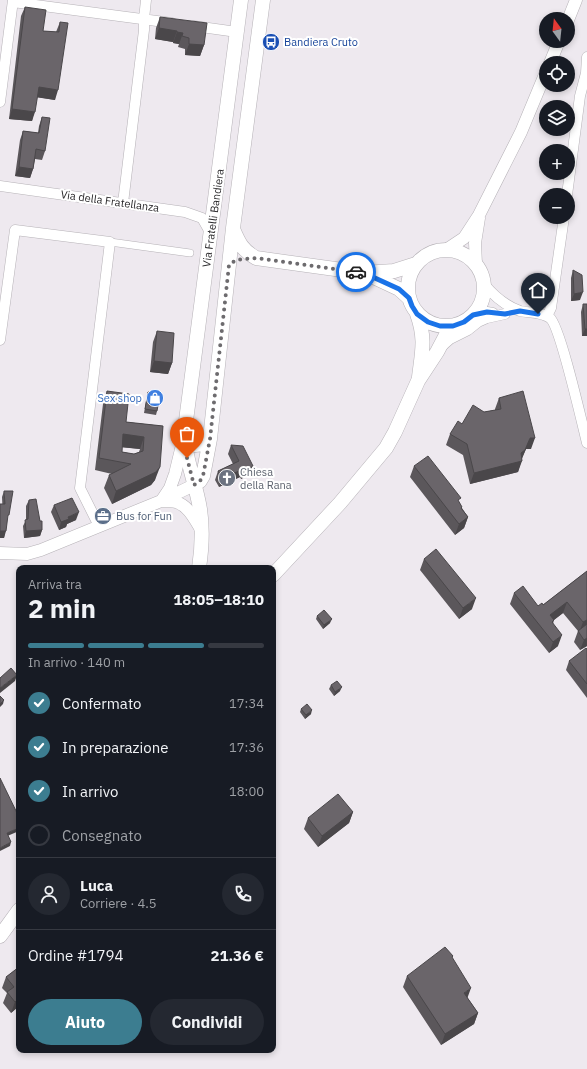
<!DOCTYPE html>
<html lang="it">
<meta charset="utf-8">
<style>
body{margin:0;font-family:"IBM Plex Sans",sans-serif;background:#242831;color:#f1f3f6;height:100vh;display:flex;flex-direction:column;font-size:15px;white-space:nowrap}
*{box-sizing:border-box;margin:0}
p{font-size:13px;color:#9ea1a6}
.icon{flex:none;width:22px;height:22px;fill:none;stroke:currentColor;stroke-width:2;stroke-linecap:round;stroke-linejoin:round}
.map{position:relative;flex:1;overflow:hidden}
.details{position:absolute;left:16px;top:565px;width:260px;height:488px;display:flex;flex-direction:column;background:#171b24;border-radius:8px;box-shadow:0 2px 6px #0003}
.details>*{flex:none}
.needle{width:26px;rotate:345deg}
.tools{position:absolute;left:539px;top:12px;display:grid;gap:8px}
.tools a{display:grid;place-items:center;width:36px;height:36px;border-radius:50%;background:#171b24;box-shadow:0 2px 6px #0003;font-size:20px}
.pin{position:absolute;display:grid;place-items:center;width:34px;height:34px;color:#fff;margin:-41px -17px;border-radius:50% 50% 50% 0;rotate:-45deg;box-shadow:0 0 4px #0007}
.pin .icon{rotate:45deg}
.courier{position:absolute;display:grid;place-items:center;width:40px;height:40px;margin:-20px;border:3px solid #1a73e8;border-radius:50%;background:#fff;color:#222;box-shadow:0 1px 5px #0007}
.overview em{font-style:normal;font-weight:800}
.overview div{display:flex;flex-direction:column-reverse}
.overview{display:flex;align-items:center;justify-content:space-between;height:68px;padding:0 12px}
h1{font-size:26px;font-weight:800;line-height:30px}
.bar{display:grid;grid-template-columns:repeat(4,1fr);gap:6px 4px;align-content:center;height:48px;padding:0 12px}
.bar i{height:5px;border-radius:3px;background:#363941}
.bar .selected{background:#3c7d90}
.bar p{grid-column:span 4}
.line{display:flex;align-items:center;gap:10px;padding:0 12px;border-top:1px solid #363941}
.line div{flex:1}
.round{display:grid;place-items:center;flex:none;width:42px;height:42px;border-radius:21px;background:#242831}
ol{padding:0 12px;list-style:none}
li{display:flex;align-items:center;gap:12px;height:44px}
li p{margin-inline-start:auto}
li .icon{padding:4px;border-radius:50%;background:#3c7d90;color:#fff;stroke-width:4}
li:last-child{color:#9ea1a6}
li i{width:22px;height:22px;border:2px solid #363941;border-radius:50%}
.primary-button{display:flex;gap:8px;margin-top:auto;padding:8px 12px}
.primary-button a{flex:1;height:46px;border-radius:24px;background:#3c7d90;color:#fff;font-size:16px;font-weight:800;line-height:46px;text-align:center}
.primary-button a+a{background:#242831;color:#f1f3f6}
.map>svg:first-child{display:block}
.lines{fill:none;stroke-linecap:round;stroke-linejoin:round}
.pedestrian-casing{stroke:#b6b2b7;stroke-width:8}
.minor-casing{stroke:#b6b2b7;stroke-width:11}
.tertiary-casing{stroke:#b6b2b7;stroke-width:13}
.secondary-casing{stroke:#b6b2b7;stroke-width:15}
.pedestrian{stroke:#fff;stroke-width:7}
.minor{stroke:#fff;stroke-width:10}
.tertiary{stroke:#fff;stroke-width:12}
.secondary{stroke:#fff;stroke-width:14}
.wall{fill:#5b575b;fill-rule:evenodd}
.shaded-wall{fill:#4a474a}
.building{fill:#6a656a;stroke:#4a474a;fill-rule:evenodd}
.done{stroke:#6d6b6e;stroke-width:4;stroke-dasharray:0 7.2}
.route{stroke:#1a73e8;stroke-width:5}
.labels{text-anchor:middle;stroke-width:4;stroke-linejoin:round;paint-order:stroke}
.transit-label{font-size:11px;fill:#164399;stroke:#fff;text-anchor:start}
.street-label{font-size:11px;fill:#282729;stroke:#fff}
.shop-label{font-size:11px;fill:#366cbe;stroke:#fff;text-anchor:end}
.worship-label{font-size:11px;fill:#5b616d;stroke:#fff;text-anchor:start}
.service-label{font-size:11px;fill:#4e5e75;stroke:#fff;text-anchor:start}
</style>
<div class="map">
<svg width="587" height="1069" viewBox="0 0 587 1069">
<rect width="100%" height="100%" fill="#eee9ef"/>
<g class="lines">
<defs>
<path id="pedestrian" d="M110 242 190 253"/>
<path id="minor" d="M13 2 172 23
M194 26 237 32
M0 102 13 0
M0 186 185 212 202 218 210 232
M567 195 580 96 586 73 587 57
M123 203 144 30V19L146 0
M484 284C493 295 506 306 520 311 529 313 542 312 550 318 560 326 582 423 587 443
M473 315 487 312 493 313
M547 316 551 308 564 217
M0 340 15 230 110 242 80 488 99 526
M442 346 450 339 468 330 478 322 487 318 505 314"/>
<path id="tertiary" d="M568 20 576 0
M550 63 559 41
M446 250 464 238 479 215 521 132 546 72
M476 264 475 243 479 218
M162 500 170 488 175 474 184 437
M162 501C166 501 172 501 176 502 189 506 195 520 202 531
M0 553 27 554 41 550 161 501 194 485"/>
<path id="secondary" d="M233 229C239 243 242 250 256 258L364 273 394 271 416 264
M408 288a38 38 0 1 1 76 0a38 38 0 1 1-76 0Z
M367 274 399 289 409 298
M417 314C426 339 422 352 419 377
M184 436 195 445 203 444 210 439
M194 485 200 481 203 476 210 439 233 228 263 0
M199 568C202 548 203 529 200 509 196 484 186 461 184 436L241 0
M273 575 340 503 386 448 395 432 418 381 437 352 446 335 453 326
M0 936 19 910"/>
</defs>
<use href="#pedestrian" class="pedestrian-casing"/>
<use href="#minor" class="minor-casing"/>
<use href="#tertiary" class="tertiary-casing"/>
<use href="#secondary" class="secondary-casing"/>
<use href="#pedestrian" class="pedestrian"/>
<use href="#minor" class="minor"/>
<use href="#tertiary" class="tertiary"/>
<use href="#secondary" class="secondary"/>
</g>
<path class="wall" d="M25 7 43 31 56 32 60 22 55 100 37 97 32 121 9 119 21 16Z
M160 17 204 45 200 56 185 55V49L178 47 179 44 173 43V42L155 39 156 28Z
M42 117 45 151 42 160 35 159 33 169 30 178 15 176 20 140 23 131 38 133 39 126Z
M573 270 580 300 571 301V278Z
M583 304 587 336H582L581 312Z
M157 331 172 363 168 374 150 372 153 342Z
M107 391 126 422 163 426 155 480 151 485 112 504 104 488 109 475 112 474 95 470 103 404ZM122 447 140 449 139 452 134 454 122 452Z
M148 392 157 411 156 415 144 413 147 396Z
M499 398 531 449H526L522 458 518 472 470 484 463 455 446 445 450 434 462 424 484 412 495 410V409Z
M231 445 250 474 241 479 240 477 219 487 215 480 218 471 233 464 228 454Z
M414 466 459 502 462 508 468 517 464 528 455 535 410 477Z
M4 491 7 521 4 538 2 497Z
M29 500 40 521 42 530 40 536 24 538 23 526 26 520V506Z
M54 505 76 520 67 524 66 527 59 530 51 512Z
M424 559 472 609 459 619 420 570Z
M587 571V646L580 650 574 642 578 631 563 613 554 620 553 624 558 646 549 653 510 604 514 593 538 606 543 605Z
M317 616 330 623 323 629 316 619Z
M587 649V698L566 670 569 661Z
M331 685 340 691 334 696 329 689Z
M301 709 311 714 305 719 300 712Z
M353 812 349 823 318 847 304 829 308 818Z
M452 958 467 997 478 1013 474 1024 441 1045 403 987 407 976Z
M19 967V1006L11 1013 3 1003 7 993 2 988 6 977Z"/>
<path class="shaded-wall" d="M159 28 177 31 173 42 155 39Z
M177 32 183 33 179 44 173 43Z
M189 44 204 45 200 56 185 55Z
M39 87 58 90 55 100 35 97Z
M12 109 35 112 32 121 9 119Z
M19 167 33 169 30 178 15 176Z
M583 292 580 300 571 301 574 294Z
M585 329H587V336H582Z
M154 361 172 363 168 374 150 372Z
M123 434 144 437 140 449 119 447Z
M530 438H535L531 449H526L521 461H522L518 472 470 484 474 473 521 453Z
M253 466 250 474 241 479 244 471Z
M160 467 155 480 151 485 112 504 116 491Z
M243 469 240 477 219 487 222 479Z
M79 512 76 520 67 524 66 527 59 530 61 522 68 517Z
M468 517 464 528 455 535 459 524Z
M42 530 40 536 24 538 26 531Z
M0 531H6L4 538H0Z
M476 598 472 609 459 619 463 608Z
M567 602 563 613 546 626 550 615Z
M332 619 330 623 323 629 324 625Z
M587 620V627L579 633 583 622Z
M562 635 558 646 549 653 553 642Z
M587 638V646L580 650 584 640Z
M17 675 15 681 0 693V688Z
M342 687 340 691 334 696 335 692Z
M4 700 3 704 0 707V704Z
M312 710 311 714 305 719 306 715Z
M353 812 349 823 318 847 322 836Z
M19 828V831L5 837 7 833Z
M11 842 10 846 0 851V848Z
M471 988 467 999 464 993Z
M19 998V1006L11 1013 15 1002Z
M478 1013 474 1024 441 1045 445 1034Z"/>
<path class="building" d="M25 7 46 10 43 31 59 32 60 22 68 23 58 90 39 87 35 112 12 109Z
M160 17 207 23 204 45 189 44V38L182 36 183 33 177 32V31L159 28Z
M42 117 50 118 45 151 36 149 33 169 19 167 23 131 39 133Z
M573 270 582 275 583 292 574 294Z
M583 304H587V329H585Z
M157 331 174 333 172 363 154 361Z
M107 391 129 394 126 422 163 426 160 467 156 472 116 491 109 475 131 464 99 458ZM123 434 144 437 143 451 134 454 122 452Z
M523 391 535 438H530L525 450 521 453 522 461 474 473 467 444 450 434 458 421 462 424 473 405 484 412 501 409 499 398Z
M148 392 160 394 157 411 145 409Z
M231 445 243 446 253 466 244 471 243 469 222 479 218 471 239 461Z
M428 456 461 498 458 500 462 507 461 508 468 517 459 524 414 466Z
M4 491H13L9 515H8L6 531H0V504H5Z
M72 498 79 512 68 517 69 519 61 522 54 505Z
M36 499 40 521H42V530L26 531 25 520 28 519 29 500Z
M436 549 476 598 463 608 424 559Z
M587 571V620L583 622 567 602 550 615 554 620 552 622 562 635 553 642 514 593 523 586 538 606 542 603 543 605Z
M324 610 332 619 324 625 317 616Z
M587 624V638L584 640 578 631Z
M586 648 587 649V684L569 661Z
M11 668 17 675 0 688V678Z
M337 681 342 687 335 692 331 685Z
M0 696 4 700 0 704Z
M307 704 312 710 306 715 301 709Z
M0 778 19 817V828L7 833 11 842 0 848Z
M338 794 353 812 322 836 308 818Z
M273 800 275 803 273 805Z
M445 947 453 956 452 957 471 988 464 993 478 1013 445 1034 407 976Z
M19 967V998L15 1002 7 992 14 987 6 977Z"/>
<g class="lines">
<path class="done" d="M187 458 194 485 200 481 203 476 210 439 229 265 236 260 256 258 356 272"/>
<path class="route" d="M356 272 364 273 399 289 409 298 412 306 417 314 428 322 440 326H453L464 322 473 315 487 312 505 314 520 311 538 314"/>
</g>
<defs>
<symbol id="bus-disc" viewBox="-11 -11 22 22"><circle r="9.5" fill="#1a4fb4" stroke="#fff"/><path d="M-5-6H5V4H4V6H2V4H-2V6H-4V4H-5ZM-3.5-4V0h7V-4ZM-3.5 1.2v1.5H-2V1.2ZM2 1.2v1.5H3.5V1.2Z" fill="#fff"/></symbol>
<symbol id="shop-disc" viewBox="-11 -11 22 22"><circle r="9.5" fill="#3f7fe0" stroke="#fff"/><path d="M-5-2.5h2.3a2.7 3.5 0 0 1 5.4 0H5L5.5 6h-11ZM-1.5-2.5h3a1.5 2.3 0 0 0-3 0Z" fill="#fff"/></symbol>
<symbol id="church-disc" viewBox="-11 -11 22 22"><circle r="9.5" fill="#6b7280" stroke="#fff"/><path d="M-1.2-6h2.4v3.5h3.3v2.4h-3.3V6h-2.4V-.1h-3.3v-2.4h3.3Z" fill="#fff"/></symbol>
<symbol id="office-disc" viewBox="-11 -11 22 22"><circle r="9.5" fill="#5c6f8a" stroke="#fff"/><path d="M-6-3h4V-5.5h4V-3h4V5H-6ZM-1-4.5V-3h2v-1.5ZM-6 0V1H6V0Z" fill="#fff"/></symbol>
</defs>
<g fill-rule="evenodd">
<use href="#bus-disc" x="261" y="32" width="20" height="20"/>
<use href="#shop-disc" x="145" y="388" width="20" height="20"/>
<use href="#church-disc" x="217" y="468" width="20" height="20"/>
<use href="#office-disc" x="93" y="506" width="20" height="20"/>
</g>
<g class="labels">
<g class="transit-label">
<text x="284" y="46">Bandiera Cruto</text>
</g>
<g class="street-label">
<text transform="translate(110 201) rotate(8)" y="4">Via della Fratellanza</text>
<text transform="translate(213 218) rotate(-82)" y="4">Via Fratelli Bandiera</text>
</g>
<g class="shop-label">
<text x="142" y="402">Sex shop</text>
</g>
<g class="worship-label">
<text x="240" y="476">Chiesa<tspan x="240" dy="13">della Rana</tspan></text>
</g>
<g class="service-label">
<text x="116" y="520">Bus for Fun</text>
</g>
</g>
</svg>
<div class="tools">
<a><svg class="needle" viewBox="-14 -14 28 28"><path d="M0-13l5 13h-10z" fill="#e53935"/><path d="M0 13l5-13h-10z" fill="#9ea1a6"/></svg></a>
<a><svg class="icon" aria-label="locate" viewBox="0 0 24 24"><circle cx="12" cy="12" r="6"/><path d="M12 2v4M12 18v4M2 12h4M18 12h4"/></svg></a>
<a><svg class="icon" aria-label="layers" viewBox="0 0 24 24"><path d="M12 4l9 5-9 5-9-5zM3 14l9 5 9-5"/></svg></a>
<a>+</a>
<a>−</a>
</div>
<div class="pin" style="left:187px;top:458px;background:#ea580c"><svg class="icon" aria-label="bag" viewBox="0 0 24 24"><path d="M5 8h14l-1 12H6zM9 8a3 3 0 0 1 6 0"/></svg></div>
<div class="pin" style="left:538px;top:314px;background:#1f2937"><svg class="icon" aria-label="home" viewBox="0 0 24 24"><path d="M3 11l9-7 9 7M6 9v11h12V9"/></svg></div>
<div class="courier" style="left:356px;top:272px"><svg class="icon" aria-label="car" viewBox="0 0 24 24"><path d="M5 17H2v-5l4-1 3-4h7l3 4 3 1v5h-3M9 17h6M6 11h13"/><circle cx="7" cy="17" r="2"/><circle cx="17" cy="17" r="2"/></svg></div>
<section class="details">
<div class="overview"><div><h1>2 min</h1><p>Arriva tra</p></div><em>18:05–18:10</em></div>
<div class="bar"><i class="selected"></i><i class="selected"></i><i class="selected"></i><i></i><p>In arrivo · 140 m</p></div>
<ol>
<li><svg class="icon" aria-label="check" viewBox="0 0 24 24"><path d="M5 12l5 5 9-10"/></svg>Confermato<p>17:34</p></li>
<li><svg class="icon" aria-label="check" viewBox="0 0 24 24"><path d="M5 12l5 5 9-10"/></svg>In preparazione<p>17:36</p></li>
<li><svg class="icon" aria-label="check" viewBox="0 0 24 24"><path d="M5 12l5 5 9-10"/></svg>In arrivo<p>18:00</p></li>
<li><i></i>Consegnato</li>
</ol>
<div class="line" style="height:72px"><a class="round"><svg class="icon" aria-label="person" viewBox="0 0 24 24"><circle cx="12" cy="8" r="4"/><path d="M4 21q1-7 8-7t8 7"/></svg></a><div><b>Luca</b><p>Corriere · 4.5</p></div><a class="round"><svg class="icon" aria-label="phone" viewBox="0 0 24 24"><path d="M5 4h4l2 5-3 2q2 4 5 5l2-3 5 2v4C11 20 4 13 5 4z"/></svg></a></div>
<div class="line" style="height:52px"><div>Ordine #1794</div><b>21.36 €</b></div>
<div class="primary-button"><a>Aiuto</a><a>Condividi</a></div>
</section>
</div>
